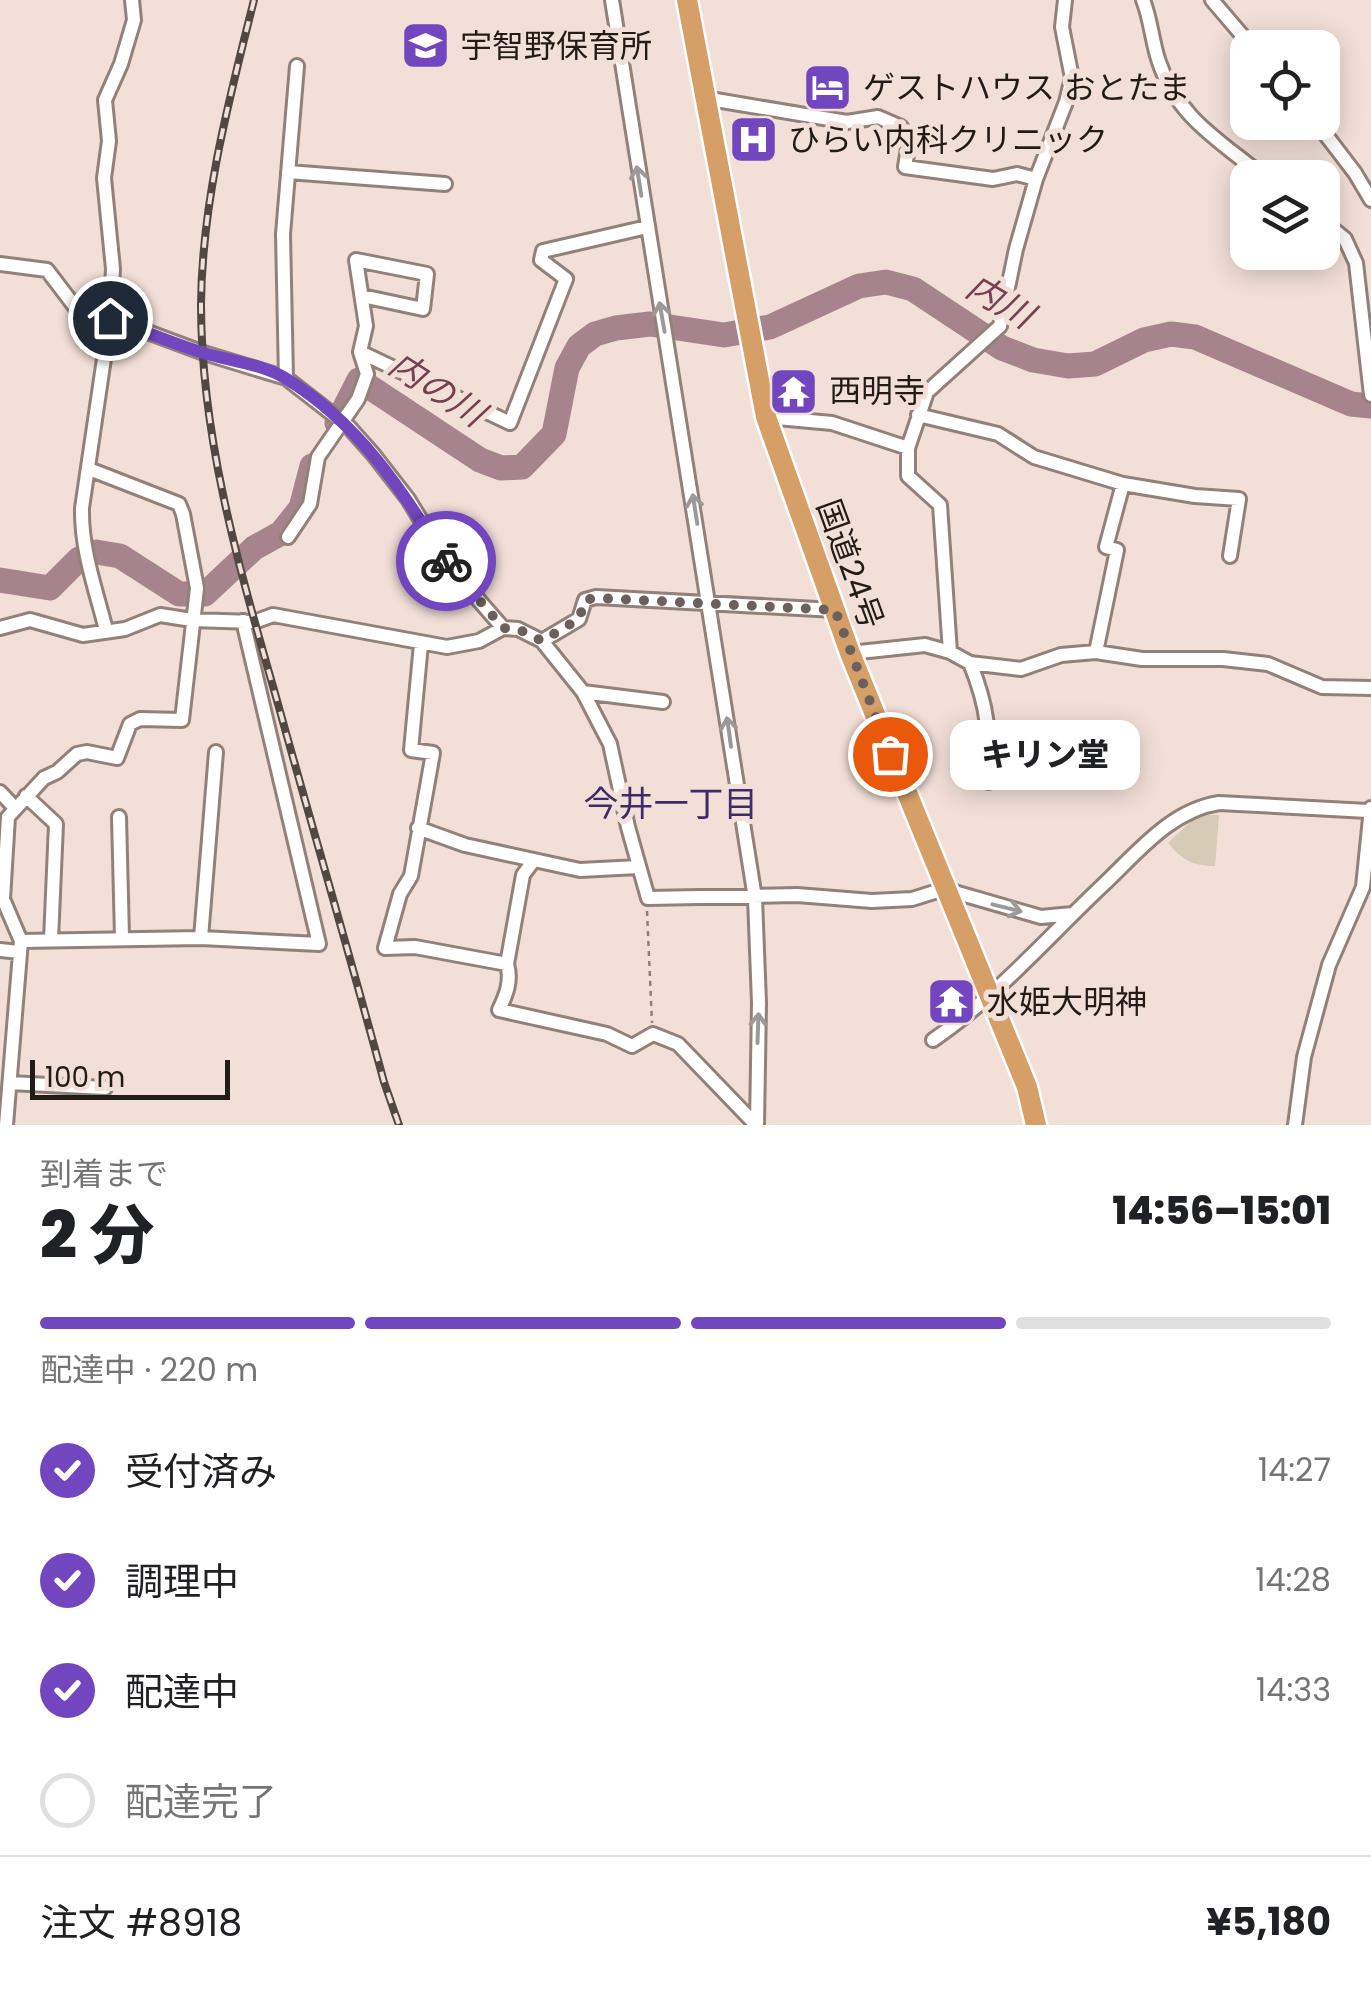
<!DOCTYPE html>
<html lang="ja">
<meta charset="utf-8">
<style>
body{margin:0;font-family:Poppins,"Noto Sans JP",sans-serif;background:#f6f6f6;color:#202124;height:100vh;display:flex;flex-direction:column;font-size:38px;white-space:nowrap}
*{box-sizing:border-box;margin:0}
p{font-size:32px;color:#757577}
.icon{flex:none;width:55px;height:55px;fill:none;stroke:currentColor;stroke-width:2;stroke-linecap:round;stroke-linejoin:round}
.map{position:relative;height:1125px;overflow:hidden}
.drawer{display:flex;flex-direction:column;background:#fff;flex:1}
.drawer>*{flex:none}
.tools{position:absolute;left:1230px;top:30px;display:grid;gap:20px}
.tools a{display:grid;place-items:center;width:110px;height:110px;border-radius:20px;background:#fff;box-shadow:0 5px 25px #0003;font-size:50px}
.scale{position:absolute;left:30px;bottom:25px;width:200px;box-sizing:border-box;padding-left:10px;border:5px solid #221c19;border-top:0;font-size:28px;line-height:35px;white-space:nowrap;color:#221c19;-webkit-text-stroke:8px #f2dfd8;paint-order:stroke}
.pin{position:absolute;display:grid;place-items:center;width:85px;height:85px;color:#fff;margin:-42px;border:5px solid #fff;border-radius:50%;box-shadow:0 2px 10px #0007}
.courier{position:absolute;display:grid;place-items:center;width:100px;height:100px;margin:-50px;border:8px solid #7146bf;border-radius:50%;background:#fff;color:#222;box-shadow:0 2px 12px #0007}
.bubble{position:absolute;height:70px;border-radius:20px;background:#fff;box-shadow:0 5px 25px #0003;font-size:32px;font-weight:800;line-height:70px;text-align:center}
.overview em{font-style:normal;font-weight:800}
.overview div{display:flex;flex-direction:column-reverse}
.overview{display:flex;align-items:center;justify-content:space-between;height:170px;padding:0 40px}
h1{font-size:65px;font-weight:800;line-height:75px}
.bar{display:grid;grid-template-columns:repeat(4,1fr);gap:15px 10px;align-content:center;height:120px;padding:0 40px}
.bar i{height:12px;border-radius:8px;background:#e0e0e0}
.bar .selected{background:#7146bf}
.bar p{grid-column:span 4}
.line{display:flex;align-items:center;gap:25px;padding:0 40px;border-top:2px solid #e0e0e0}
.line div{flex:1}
ol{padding:0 40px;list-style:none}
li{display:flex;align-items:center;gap:30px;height:110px}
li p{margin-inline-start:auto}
li .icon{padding:10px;border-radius:50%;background:#7146bf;color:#fff;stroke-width:4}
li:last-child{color:#757577}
li i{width:55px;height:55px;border:5px solid #e0e0e0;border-radius:50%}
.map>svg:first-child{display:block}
.green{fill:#d6cbb5}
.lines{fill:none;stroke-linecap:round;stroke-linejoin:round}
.river{stroke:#a7838d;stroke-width:25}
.minor-casing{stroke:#92817a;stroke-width:18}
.trunk-casing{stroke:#fff;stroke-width:25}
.path{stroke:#8d807b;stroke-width:2.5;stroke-dasharray:5 5;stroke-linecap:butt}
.minor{stroke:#fff;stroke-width:12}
.trunk{stroke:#d69f68;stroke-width:20}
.rail-casing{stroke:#514844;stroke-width:8}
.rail{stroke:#f2dfd8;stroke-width:4;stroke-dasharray:11;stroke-linecap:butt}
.oneway{stroke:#9c9998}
.done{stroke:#6b605c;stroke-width:10;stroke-dasharray:0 18}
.route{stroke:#7146bf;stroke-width:12}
.labels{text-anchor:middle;stroke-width:10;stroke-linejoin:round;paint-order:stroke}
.poi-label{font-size:32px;fill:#221c19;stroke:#f2dfd8;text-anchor:start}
.street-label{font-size:32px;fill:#221c19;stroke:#f2dfd8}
.water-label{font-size:35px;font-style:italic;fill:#754052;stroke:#f2dfd8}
.neighbourhood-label{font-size:35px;fill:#3e2b67;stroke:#f2dfd8}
</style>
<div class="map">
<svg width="1371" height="1125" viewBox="0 0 1371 1125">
<rect width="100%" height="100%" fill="#f2dfd8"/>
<path class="green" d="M1198 815H1219L1215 866C1193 866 1182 860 1168 843Z"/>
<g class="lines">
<path class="river" d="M337 423 359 380 480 460 501 468 522 467 554 434 567 368 579 346 595 334 616 328 650 324 724 335 770 327 859 286 886 282 913 289 1002 348 1033 360 1068 366 1095 364 1144 340 1171 334 1195 337 1351 404 1371 406
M0 580 50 588 79 559 96 552 120 556 179 594H205L254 548 281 533 301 508 312 466"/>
<defs>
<path id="minor" d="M612 0 755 898 759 1003 757 1125
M1143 0C1151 20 1152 42 1159 62 1178 119 1221 141 1265 178
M1212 0 1253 48
M704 98 847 122 878 117 901 127 909 142 905 167 993 179 1017 174 1036 179 1016 249 1000 326 927 392 908 448V476L940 505 950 652
M1316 122 1355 173 1371 200
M288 172 445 184
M1036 179 1066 102 1072 78 1062 27 1065 0
M1322 220 1345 239 1356 263 1371 395
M0 264 47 270 82 316 110 318 204 353 286 378 349 427 373 454 408 499 449 566 503 628
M360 352 510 423 566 279 541 260 543 251 647 227
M286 378 283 234 297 66
M918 415 998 434 1034 457 1123 484 1195 496 1239 499 1230 556
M766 417 832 423 908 448
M288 537 310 504 318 457 358 399 367 374 360 352 366 326 356 260 427 274 423 309 362 296
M0 628 30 620 83 635 125 629 160 615 192 620 254 622 273 615 447 647 479 641 503 628 518 629 542 641 583 692 610 744 628 827 648 898 797 895 872 901 912 899 944 889 1041 917 1072 914
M106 630C96 590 81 550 82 508L110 318 113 269 104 178 109 141 105 100 121 64 134 20 132 0
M542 641 579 619 585 600 596 597 835 610
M421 644 411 750 433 753 411 876 400 894 385 948 415 947 507 964
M1096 652 1117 550 1106 547 1123 484
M850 653 925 645 950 652 970 663 1021 669 1061 655 1096 652 1142 659H1223L1268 664 1322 687 1371 688
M970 663C989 709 989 733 988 782
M583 692 663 702
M0 792 15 808
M26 796 56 824 51 940
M119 817 122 937
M418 828 465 845 580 870 638 867
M534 860 523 875 507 964C512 981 506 995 499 1010L607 1034 632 1046 653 1034 678 1044 756 1125
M201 938 216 752
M21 941 201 938 319 944 243 621
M0 950 20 952
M933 1040C996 997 1048 937 1103 885 1137 853 1171 810 1219 803L1368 811
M10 1083 105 1088
M6 1125 21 941 3 899 8 817 44 778 57 772 77 754 87 752 117 758 130 724 140 719 182 720 197 588 183 514 179 504 89 469
M1295 1125 1304 1057 1329 965 1363 887 1371 808"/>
<path id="trunk" d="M687 0 766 417 850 653 1027 1087 1036 1125"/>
</defs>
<use href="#minor" class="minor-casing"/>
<use href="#trunk" class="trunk-casing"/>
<path class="path" d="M647 911 652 1023"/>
<use href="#minor" class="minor"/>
<use href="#trunk" class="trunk"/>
<defs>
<path id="rail" d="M254 0C229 100 202 201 201 304 201 441 241 574 278 704 313 830 350 956 384 1082L399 1125"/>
</defs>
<use href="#rail" class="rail-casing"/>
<use href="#rail" class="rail"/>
</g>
<defs><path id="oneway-shaft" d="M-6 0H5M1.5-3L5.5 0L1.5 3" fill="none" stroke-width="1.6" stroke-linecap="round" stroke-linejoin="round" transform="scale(2.5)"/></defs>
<g class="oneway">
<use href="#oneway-shaft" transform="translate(639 181) rotate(-99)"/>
<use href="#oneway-shaft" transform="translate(662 317) rotate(-100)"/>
<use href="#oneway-shaft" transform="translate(695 509) rotate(-99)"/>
<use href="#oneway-shaft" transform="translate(729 732) rotate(-98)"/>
<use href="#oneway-shaft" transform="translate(1007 908) rotate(14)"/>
<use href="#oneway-shaft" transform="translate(758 1028) rotate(-88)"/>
</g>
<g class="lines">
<path class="done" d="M446 561 503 628 518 629 542 641 579 619 585 600 596 598 835 610 890 754"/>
<path class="route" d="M110 318C141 330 172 343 204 353 230 361 262 364 285 378 357 421 403 491 446 561"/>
</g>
<defs>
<symbol id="school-square" viewBox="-11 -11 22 22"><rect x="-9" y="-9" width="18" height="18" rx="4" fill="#7146bf" stroke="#f2dfd8"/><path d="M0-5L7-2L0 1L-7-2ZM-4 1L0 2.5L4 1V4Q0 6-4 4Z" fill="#fff"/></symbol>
<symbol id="hotel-square" viewBox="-11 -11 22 22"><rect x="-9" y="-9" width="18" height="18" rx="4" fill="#7146bf" stroke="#f2dfd8"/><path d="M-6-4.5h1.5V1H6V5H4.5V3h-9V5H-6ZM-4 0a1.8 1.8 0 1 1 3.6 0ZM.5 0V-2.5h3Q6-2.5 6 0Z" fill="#fff"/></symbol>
<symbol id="hospital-square" viewBox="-11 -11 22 22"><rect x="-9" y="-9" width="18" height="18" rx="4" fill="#7146bf" stroke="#f2dfd8"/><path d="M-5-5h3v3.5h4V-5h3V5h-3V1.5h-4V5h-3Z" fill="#fff"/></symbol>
<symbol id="temple-square" viewBox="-11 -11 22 22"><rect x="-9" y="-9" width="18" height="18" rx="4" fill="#7146bf" stroke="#f2dfd8"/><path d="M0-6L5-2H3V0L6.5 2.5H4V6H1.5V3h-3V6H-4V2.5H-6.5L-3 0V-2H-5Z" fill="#fff"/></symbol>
</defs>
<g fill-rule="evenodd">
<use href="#school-square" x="398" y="18" width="55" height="55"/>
<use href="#hotel-square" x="800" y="60" width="55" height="55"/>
<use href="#hospital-square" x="726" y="112" width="55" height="55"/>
<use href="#temple-square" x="766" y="364" width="55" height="55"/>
<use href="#temple-square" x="924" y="974" width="55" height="55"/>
</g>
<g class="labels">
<g class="poi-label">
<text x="460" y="57">宇智野保育所</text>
<text x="863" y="99">ゲストハウス おとたま</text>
<text x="788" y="151">ひらい内科クリニック</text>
<text x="829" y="402">西明寺</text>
<text x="987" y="1013">水姫大明神</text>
</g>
<g class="street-label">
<text transform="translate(850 564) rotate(70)" y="11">国道24号</text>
</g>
<g class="water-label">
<text transform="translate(1000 301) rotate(30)" y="12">内川</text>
<text transform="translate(437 389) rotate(33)" y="12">内の川</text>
</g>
<g class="neighbourhood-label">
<text x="671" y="816">今井一丁目</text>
</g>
</g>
</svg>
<div class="tools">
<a><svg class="icon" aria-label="locate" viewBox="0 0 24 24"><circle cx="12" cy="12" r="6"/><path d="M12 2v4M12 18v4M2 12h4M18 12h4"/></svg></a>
<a><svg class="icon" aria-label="layers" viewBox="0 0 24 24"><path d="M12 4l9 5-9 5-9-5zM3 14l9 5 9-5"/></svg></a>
</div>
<div class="scale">100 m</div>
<div class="pin" style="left:890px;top:754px;background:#ea580c"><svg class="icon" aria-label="bag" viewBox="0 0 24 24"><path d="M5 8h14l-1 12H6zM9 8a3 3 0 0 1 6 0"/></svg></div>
<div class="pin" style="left:110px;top:318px;background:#1f2937"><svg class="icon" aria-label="home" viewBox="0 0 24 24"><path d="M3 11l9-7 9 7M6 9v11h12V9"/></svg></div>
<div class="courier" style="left:446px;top:561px"><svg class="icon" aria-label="bike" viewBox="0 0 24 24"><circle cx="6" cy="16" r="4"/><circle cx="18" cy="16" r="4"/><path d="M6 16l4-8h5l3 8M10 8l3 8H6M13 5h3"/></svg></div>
<div class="bubble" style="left:950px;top:720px;width:190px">キリン堂</div>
</div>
<section class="drawer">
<div class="overview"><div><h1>2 分</h1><p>到着まで</p></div><em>14:56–15:01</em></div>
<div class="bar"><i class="selected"></i><i class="selected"></i><i class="selected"></i><i></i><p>配達中 · 220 m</p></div>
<ol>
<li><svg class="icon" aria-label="check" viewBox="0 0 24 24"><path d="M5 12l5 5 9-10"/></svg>受付済み<p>14:27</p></li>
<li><svg class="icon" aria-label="check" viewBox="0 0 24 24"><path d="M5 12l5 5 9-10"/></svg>調理中<p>14:28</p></li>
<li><svg class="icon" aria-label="check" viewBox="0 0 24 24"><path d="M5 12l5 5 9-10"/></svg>配達中<p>14:33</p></li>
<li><i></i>配達完了</li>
</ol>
<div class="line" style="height:130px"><div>注文 #8918</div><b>¥5,180</b></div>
</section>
